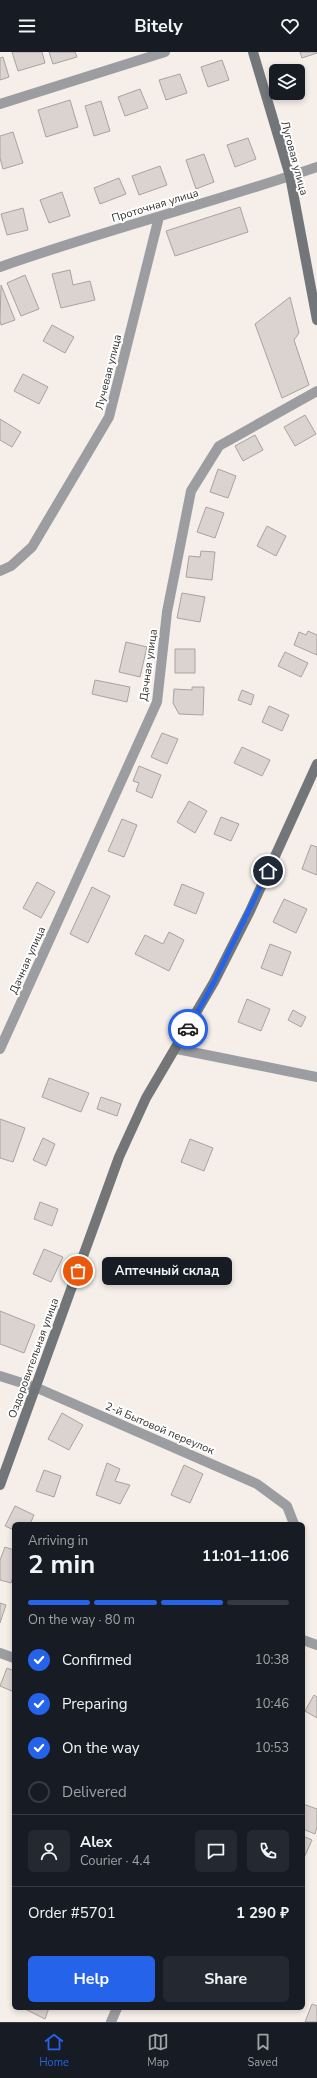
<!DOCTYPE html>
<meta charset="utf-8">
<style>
body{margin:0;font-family:"Nunito Sans",sans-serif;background:#242831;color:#f1f3f6;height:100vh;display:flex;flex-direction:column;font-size:15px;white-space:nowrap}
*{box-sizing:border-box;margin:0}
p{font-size:13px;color:#9ea1a6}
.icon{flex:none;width:22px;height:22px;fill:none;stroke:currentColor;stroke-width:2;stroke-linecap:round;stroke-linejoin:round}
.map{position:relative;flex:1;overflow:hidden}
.side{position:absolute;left:12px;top:1470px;width:293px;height:488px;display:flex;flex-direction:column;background:#171b24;border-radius:6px;box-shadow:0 2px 6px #0003}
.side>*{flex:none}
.buttons{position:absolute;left:269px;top:12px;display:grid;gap:8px}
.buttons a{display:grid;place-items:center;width:36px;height:36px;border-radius:6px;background:#171b24;box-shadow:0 2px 6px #0003;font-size:20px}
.pin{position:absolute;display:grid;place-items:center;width:34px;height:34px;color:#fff;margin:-17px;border:2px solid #fff;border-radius:50%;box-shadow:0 1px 4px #0007}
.courier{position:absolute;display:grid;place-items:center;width:40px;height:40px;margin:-20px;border:3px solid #2563eb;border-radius:50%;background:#fff;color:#222;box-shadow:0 1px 5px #0007}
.bubble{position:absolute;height:28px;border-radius:6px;background:#171b24;box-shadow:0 2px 6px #0003;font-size:13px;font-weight:700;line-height:28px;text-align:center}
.overview em{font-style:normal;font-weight:700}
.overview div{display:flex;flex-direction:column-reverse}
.overview{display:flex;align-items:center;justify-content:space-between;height:68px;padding:0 16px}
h1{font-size:26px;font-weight:700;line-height:30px}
.bar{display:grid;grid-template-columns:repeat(4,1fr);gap:6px 4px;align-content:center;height:48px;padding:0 16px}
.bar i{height:5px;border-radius:3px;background:#363941}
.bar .selected{background:#2563eb}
.bar p{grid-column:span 4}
.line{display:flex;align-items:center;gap:10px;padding:0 16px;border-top:1px solid #363941}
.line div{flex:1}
.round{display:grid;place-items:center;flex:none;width:42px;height:42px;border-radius:6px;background:#242831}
ol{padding:0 16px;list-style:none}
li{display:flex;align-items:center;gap:12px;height:44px}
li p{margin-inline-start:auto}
li .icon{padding:4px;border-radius:50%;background:#2563eb;color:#fff;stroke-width:4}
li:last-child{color:#9ea1a6}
li i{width:22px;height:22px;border:2px solid #363941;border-radius:50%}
.cta{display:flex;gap:8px;margin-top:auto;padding:8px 16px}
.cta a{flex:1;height:46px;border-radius:6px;background:#2563eb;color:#fff;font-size:16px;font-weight:700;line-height:46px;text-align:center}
.cta a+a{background:#242831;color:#f1f3f6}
header{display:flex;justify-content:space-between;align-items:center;height:52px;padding:0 16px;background:#171b24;font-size:18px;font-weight:700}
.tabs{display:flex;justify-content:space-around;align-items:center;height:56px;border-top:1px solid #363941;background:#171b24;font-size:11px;color:#9ea1a6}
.tabs a{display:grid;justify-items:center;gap:2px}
.tabs .selected{color:#2563eb}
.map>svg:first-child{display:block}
.building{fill:#dad3cf;stroke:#a9a39f}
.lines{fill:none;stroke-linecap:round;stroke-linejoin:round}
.street{stroke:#9b9da0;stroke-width:10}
.secondary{stroke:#737679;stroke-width:10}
.done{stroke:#787471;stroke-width:4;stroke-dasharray:0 7.2}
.route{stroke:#2563eb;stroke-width:5}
.labels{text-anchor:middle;stroke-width:4;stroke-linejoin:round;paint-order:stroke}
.street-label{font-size:11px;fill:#343230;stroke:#fff}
</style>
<header><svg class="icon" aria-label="menu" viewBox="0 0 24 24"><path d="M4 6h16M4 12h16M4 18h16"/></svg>Bitely<svg class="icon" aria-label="heart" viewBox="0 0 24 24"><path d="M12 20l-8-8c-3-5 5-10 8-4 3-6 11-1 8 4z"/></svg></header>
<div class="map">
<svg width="317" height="1970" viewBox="0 0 317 1970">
<rect width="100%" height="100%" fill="#f5eee9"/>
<path class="building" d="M12 0H42L45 11 18 19Z
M49 0H75L77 5 53 12Z
M300 0H317V1L302 6Z
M3 5 9 25 0 28V6Z
M222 8 229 28 208 35 201 15Z
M180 22 187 41 166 48 159 28Z
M140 37 148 56 125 64 118 45Z
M70 48 78 75 46 85 38 58Z
M101 49 110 79 94 84 85 54Z
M13 80 23 111 3 117 0 106V84Z
M248 86 256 107 235 115 227 93Z
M204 102 214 130 196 137 186 108Z
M160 114 167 133 139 143 132 124Z
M119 126 126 142 100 152 94 136Z
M62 140 70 164 49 171 40 148Z
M240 155 248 180 175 204 166 179Z
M23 156 28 178 7 183 1 162Z
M70 218 73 233 90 229 95 248 61 256 52 222Z
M25 223 39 257 21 264 7 231Z
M1 233 15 268 1 273 0 269Z
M290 245 299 281 294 288 309 333 282 346 255 272Z
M52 273 74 285 65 301 43 289Z
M23 322 48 335 39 352 14 339Z
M305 363 316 382 295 394 284 375Z
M0 367 21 380 12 395 0 388Z
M255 383 263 398 243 409 235 394Z
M218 417 236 424 228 446 210 440Z
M206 455 224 461 215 486 197 480Z
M267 474 286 484 276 504 257 494Z
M201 499 215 500 212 528 186 525 189 504 200 505Z
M182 541 205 545 200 570 177 566Z
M308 579 317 583V603L294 593 299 580 306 583Z
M126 590 147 595 140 625 119 620Z
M175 597H195V621H175Z
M285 600 308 611 301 625 278 614Z
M95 628 130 635 127 650 92 642Z
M192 635H204L203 663 179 662 173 651 174 637 192 638Z
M242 638 254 643 251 653 238 648Z
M269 654 289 663 282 679 262 670Z
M162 681 178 687 167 712 151 705Z
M242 695 270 708 262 724 234 711Z
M139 714 161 723 152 746 136 739 139 731 133 729Z
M189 749 207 759 195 781 177 770Z
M221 765 239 772 231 789 214 782Z
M122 767 137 773 124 805 108 799Z
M311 793 317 795V823L302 817Z
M37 830 55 840 41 866 23 856Z
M182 832 204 841 196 862 174 853Z
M92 835 110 844 88 891 70 882Z
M284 847 307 857 296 881 273 870Z
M169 880 184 888 169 919 135 902 145 883 163 892Z
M270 892 291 900 282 924 261 916Z
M247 947 270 957 261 979 238 970Z
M293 958 306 965 301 975 288 968Z
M49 1026 89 1041 81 1060 42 1045Z
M101 1045 121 1052 117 1064 97 1057Z
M0 1067 25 1076 13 1110 0 1106Z
M43 1086 55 1092 46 1114 33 1108Z
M190 1087 213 1096 204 1119 181 1110Z
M40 1150 58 1157 52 1174 34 1167Z
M44 1197 63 1205 51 1230 33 1222Z
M0 1259 35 1273 24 1301 0 1292Z
M62 1361 83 1373 69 1398 48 1387Z
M107 1411 120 1417 115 1429 130 1433 120 1452 96 1443Z
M184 1413 203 1422 190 1451 171 1443Z
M44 1418 61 1424 54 1445 36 1439Z
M15 1454 34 1463 30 1472H14V1478L5 1474Z
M5 1495 14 1498V1522L11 1531 0 1528V1508Z
M0 1551 6 1553 0 1571Z
M7 1616 14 1619V1640L0 1634Z
M314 1643 317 1645V1666L305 1659Z
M303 1752 317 1757V1775L315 1782 303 1777Z
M303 1784 312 1788 303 1808Z
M312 1952 317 1954V1970H305Z
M23 1956H49L45 1967Z"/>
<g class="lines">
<path class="street" d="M0 52 165 0
M0 215C104 178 212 151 317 115
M0 519 11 514 32 495 109 365 159 165
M0 997 157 650 167 560 191 439 219 394 317 339
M177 997 317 1025
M0 1324 35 1335 257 1432 287 1454 294 1472
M303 1588 317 1593
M0 1601 14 1606
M111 1970 117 1956"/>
<path class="secondary" d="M253 0 290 124 317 268
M0 1433 119 1105 146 1046 214 930 250 859 317 712"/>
</g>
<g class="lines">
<path class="done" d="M78 1219 124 1094 146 1046 188 977"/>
<path class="route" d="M188 977 214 930 268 819"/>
</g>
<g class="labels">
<g class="street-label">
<text transform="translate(295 106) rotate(75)" y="4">Луговая улица</text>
<text transform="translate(155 153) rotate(-17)" y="4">Проточная улица</text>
<text transform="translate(108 320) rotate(-76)" y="4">Лучевая улица</text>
<text transform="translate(148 613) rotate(-82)" y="4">Дачная улица</text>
<text transform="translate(27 908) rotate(-66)" y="4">Дачная улица</text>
<text transform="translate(33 1306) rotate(-70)" y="4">Оздоровительная улица</text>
<text transform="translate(160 1376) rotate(23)" y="4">2-й Бытовой переулок</text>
</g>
</g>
</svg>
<div class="buttons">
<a><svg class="icon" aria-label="layers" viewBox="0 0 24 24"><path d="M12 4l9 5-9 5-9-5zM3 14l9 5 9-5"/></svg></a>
</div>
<div class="pin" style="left:78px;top:1219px;background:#ea580c"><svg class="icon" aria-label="bag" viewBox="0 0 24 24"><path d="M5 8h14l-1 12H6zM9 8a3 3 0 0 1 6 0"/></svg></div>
<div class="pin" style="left:268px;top:819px;background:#1f2937"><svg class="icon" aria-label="home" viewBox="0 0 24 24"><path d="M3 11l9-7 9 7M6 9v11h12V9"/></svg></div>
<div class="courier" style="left:188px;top:977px"><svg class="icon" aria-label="car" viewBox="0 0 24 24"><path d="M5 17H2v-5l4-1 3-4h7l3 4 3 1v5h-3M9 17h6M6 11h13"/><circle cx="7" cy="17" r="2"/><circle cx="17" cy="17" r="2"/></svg></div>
<div class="bubble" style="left:102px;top:1205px;width:130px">Аптечный склад</div>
<section class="side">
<div class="overview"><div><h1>2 min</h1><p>Arriving in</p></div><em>11:01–11:06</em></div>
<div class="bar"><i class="selected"></i><i class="selected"></i><i class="selected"></i><i></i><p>On the way · 80 m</p></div>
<ol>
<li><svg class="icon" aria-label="check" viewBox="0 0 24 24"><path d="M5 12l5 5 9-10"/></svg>Confirmed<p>10:38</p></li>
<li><svg class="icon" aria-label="check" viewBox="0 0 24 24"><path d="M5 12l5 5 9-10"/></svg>Preparing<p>10:46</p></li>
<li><svg class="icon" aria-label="check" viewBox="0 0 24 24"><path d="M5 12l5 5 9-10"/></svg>On the way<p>10:53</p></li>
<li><i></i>Delivered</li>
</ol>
<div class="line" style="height:72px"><a class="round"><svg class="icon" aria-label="person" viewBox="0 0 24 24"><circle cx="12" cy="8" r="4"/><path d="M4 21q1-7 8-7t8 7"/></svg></a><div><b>Alex</b><p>Courier · 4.4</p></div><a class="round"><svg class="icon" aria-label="chat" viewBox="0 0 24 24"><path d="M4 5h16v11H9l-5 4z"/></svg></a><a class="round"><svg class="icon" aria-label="phone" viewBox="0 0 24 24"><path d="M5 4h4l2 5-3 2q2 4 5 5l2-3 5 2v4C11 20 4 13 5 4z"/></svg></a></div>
<div class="line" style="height:52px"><div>Order #5701</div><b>1 290 ₽</b></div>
<div class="cta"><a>Help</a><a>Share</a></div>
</section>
</div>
<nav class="tabs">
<a class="selected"><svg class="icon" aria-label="home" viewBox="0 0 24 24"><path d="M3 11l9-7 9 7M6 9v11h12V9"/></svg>Home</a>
<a><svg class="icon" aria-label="map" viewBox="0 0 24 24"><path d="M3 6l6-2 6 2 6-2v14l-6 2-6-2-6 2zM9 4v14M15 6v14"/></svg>Map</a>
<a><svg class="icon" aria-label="saved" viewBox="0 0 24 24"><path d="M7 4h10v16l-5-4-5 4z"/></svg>Saved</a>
</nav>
